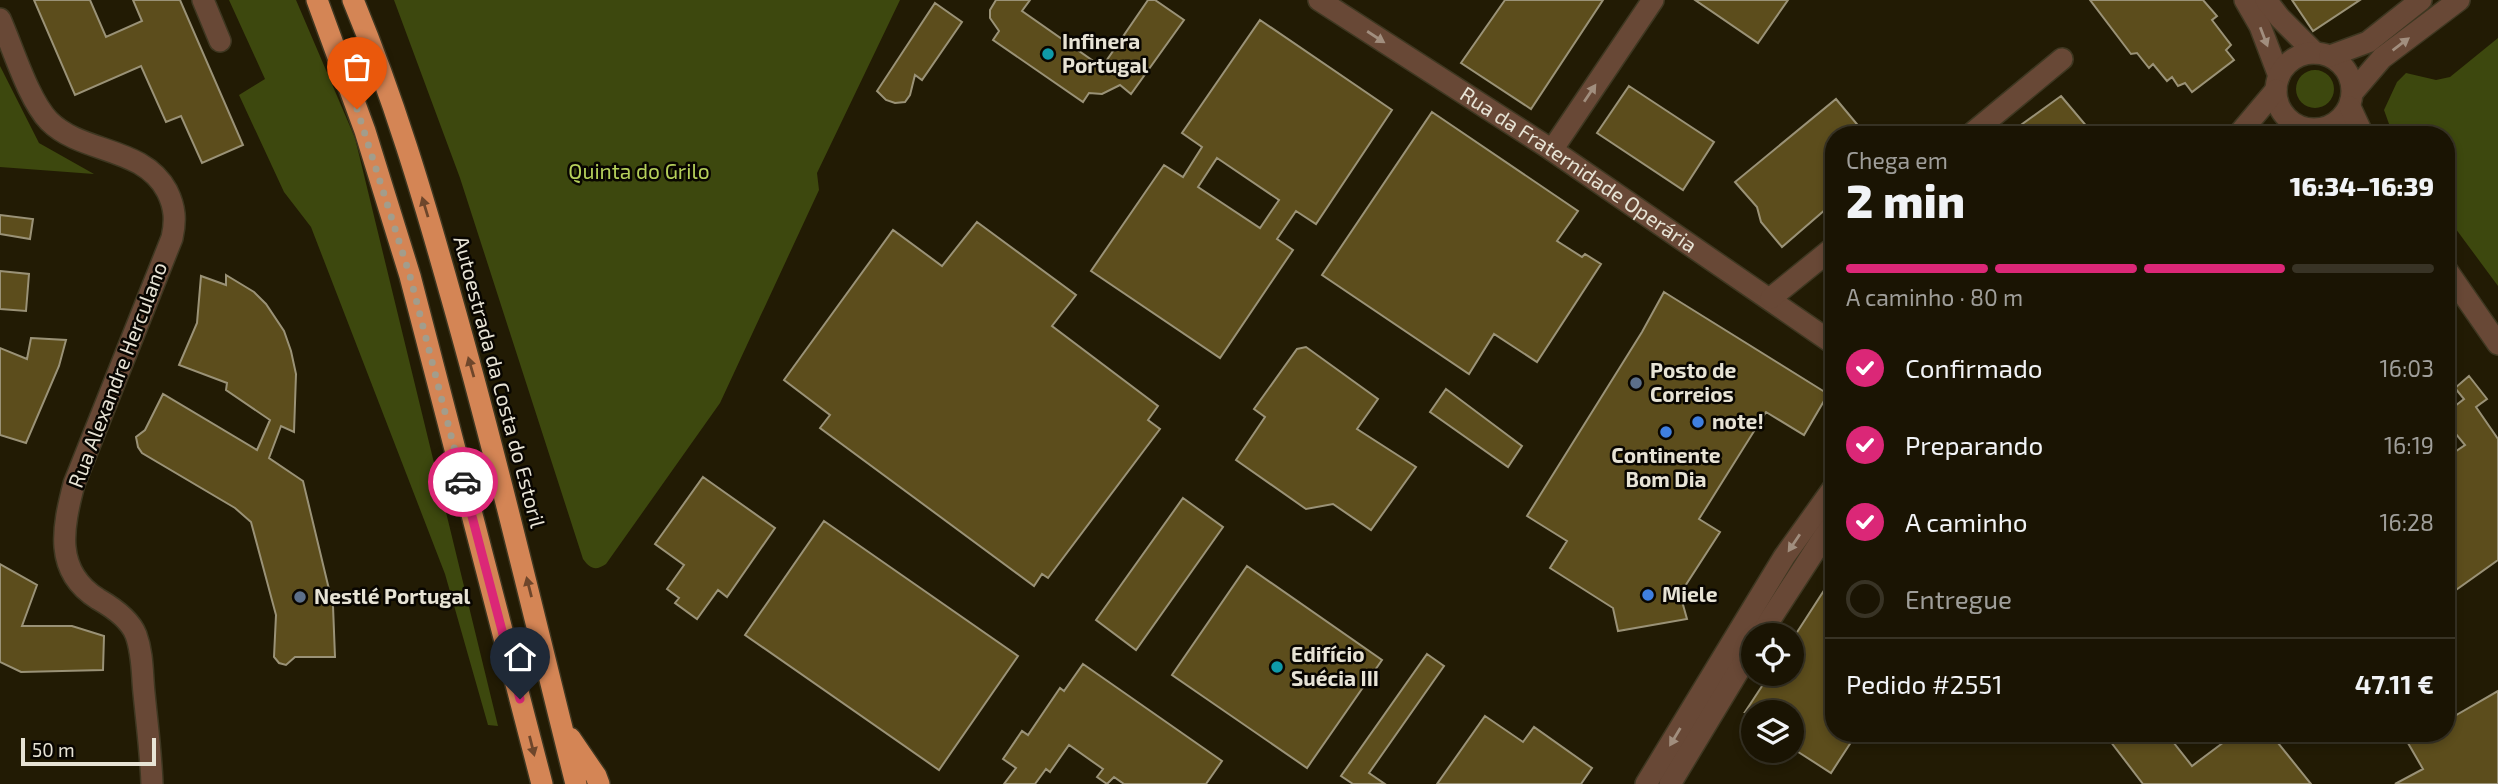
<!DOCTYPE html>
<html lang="pt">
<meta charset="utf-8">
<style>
body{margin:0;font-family:"Exo 2",sans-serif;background:#231d0d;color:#f1f3f6;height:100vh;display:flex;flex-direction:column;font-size:26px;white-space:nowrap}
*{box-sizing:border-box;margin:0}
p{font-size:23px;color:#9f9e9a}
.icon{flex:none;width:38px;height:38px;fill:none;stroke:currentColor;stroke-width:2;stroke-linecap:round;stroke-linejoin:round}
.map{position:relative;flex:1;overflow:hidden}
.drawer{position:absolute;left:1825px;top:126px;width:630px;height:616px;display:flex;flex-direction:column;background:#1a1403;border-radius:28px;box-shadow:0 4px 10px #0003,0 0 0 2px #383325}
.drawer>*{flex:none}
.buttons{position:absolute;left:1741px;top:623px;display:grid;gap:14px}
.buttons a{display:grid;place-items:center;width:63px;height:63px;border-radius:50%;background:#1a1403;box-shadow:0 4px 10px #0003,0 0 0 2px #383325;font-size:35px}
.scale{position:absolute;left:21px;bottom:18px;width:135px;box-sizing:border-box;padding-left:7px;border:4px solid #e7e3d5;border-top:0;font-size:19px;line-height:24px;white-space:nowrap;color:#e7e3d5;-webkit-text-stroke:5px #090601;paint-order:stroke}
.pin{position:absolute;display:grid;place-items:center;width:60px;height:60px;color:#fff;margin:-72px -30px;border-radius:50% 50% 50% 0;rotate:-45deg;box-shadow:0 0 7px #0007}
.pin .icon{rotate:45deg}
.courier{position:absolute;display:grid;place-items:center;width:70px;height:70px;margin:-35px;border:5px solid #db2777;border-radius:50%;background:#fff;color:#222;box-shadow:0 2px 9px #0007}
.summary em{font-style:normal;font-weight:800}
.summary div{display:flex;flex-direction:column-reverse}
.summary{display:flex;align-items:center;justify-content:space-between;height:119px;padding:0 21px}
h1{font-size:46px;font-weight:800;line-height:52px}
.bar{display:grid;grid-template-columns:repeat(4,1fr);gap:10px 7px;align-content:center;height:84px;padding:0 21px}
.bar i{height:9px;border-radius:5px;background:#383325}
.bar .current{background:#db2777}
.bar p{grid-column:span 4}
.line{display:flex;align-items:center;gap:18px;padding:0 21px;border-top:2px solid #383325}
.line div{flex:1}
ol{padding:0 21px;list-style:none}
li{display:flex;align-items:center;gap:21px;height:77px}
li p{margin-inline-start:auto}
li .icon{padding:7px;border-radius:50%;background:#db2777;color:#fff;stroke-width:4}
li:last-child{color:#9f9e9a}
li i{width:38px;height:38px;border:4px solid #383325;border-radius:50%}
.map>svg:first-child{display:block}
.green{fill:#3d480e}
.building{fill:#5c4d1c;stroke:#9a9277;stroke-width:2;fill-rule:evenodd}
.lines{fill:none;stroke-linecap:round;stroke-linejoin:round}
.minor-casing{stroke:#3e3721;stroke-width:24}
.highway-casing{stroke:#3e3721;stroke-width:24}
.minor{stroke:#684836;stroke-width:21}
.highway{stroke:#d48555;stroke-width:21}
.oneway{fill:#a18e7e}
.oneway2{fill:#6e462b}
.done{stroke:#a29d8c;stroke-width:7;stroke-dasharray:0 12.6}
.route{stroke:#db2777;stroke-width:9}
.culture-dot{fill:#0f9aa8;stroke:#090601;stroke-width:2.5}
.service-dot{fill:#5c6f8a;stroke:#090601;stroke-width:2.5}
.shop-dot{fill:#3f7fe0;stroke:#090601;stroke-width:2.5}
.labels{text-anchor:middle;stroke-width:5;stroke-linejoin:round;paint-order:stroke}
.poi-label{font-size:21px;font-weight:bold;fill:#e7e3d5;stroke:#090601;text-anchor:start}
.street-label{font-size:21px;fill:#e7e3d5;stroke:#090601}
.park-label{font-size:21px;fill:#b6d05b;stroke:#090601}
</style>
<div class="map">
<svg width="2498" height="784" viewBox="0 0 2498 784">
<rect width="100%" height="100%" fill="#221b04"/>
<path class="green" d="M229 0H296L355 138 498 726 488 725 445 574 311 227 284 192 239 95 265 79Z
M394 0H900L817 173 819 190 720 403 606 564C596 571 590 569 583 559L460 178Z
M2498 38V286L2447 217 2446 135H2393L2384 110 2397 82 2406 73 2436 80 2450 77Z
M0 66 39 143 94 174 0 167Z
M2296 89a19 19 0 1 1 38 0a19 19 0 1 1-38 0Z"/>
<path class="building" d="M34 0H90L106 37 142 21 133 0H180L243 145 202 163 181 116 166 122 141 66 75 95Z
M996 0H1030L1022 11 1102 67 1148 0H1155L1184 20 1131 94 1120 85 1102 94 1089 93 1083 102 993 40 999 31 990 18V10Z
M1505 0H1603L1531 109 1461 63Z
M1695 0H1788L1758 43Z
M2090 0H2203L2217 16 2212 20 2231 45 2226 50 2234 60 2192 92 2185 83 2178 86 2172 77 2167 81 2153 64 2149 68 2137 53 2131 54Z
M2292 0H2360L2313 31Z
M935 3 962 22 922 80 915 75 910 95 905 102 895 103 886 100 877 91Z
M1260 20 1392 110 1316 224 1296 211 1277 239 1293 250 1220 358 1091 271 1164 165 1183 177 1202 147 1182 133ZM1217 158 1279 200 1260 228 1198 187Z
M1629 86 1714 142 1683 190 1597 133Z
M2061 96 2094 135H2007Z
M1836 99 1866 135H1834V202L1782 247 1761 222 1757 207 1735 182Z
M1432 112 1578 211 1557 241 1582 257 1585 254 1601 264 1537 362 1494 334 1469 374 1322 275Z
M0 215 33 219 30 239 0 234Z
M977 222 1076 295 1052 326 1158 406 1148 420 1160 429 1048 578 1042 574 1034 586 820 428 830 415 784 380 893 230 942 266Z
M0 271 29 274 26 311 0 309Z
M226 275 254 292 266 304 284 331 291 351 296 374 294 432 281 426 269 458 303 481 333 606 335 657H295L286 665 279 663 274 657 276 615 251 522 235 508 142 453 138 447 136 437 145 430 163 394 257 450 270 420 226 390 227 383 179 365 197 323 201 276 226 285Z
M1664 292 1828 394 1804 435 1766 412 1699 519 1720 532 1680 594 1687 619 1618 631 1613 608 1550 568 1567 541 1527 516 1642 332Z
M31 338 66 340 59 366 26 443 0 435V348L27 359Z
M1306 347 1378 399 1357 429 1416 467 1371 530 1333 504 1306 509 1236 460 1265 417 1254 409 1297 349Z
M2469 376 2487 399 2476 407 2498 439V560L2446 597V458L2465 445 2446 422V413L2464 399 2455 388Z
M1446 389 1522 446 1508 467 1430 412Z
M703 477 775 528 727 597 718 590 697 619 675 603 679 598 667 589 684 565 655 544Z
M1183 498 1223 527 1136 650 1096 620Z
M824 521 1018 656 939 770 745 635Z
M0 564 37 585 22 626H72L104 636 103 670 21 672 0 662Z
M1247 566 1382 660 1307 768 1172 675Z
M1834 575V733H1857L1831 773 1792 748V712H1745L1770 674H1792V640Z
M1427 654 1444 666 1369 773 1385 784H1353L1341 776Z
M1083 664 1222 761 1206 784H1124L1114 777 1107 784 1097 777 1103 769 1069 745 1050 772 1046 769 1035 784H1004L1016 768 1003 759 1022 731 1028 735 1060 688 1064 691Z
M2498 691V784H2395L2423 769 2408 743 2425 733H2446V721Z
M1485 716 1523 742 1534 727 1592 768 1581 784H1437Z
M2104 733H2166L2192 766 2236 733H2270L2311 784H2143Z"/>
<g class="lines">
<defs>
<g id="minor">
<path d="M203 0 220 41"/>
<path id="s1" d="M1319 0 1552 150 1834 344"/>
<path d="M2245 0 2260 26 2279 76"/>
<path d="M2266 0 2280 18 2315 53"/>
<path d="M0 19C13 48 28 99 49 121 82 154 143 146 167 191 175 207 176 220 172 238L74 484C63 527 53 571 98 599 112 607 130 619 136 635 143 654 142 674 144 693 147 724 151 754 152 784"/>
<circle cx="2314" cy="91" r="38"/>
<path d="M2330 56 2368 42 2421 0"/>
<path d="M2353 92 2382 58 2459 0"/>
<path d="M2350 107 2363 135"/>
<path d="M1970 135 2062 59"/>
<path d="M2238 135 2276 90"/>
<path d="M1552 150 1653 0"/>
<path d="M2446 269 2498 344"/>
<path d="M1771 298 1834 247"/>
<path d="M1760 635 1834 521"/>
<path d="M1646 784 1784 557 1834 487"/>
<path d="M1670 784 1754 645"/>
</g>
<path id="highway" d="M317 0 365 131 410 276 542 784
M353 0C393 96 423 196 451 296 497 458 535 621 576 784
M570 738 596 776 599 784"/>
</defs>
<use href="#minor" class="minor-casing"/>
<use href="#highway" class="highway-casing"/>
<use href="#minor" class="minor"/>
<use href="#highway" class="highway"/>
</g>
<defs><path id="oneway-solid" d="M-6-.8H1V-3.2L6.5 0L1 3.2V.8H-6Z" transform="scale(1.75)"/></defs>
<g class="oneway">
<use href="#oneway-solid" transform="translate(1376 37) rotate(33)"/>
<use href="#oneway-solid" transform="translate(2264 37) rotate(69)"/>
<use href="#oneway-solid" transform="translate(2401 44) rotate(-37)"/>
<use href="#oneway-solid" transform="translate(1590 93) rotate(-56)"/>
<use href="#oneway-solid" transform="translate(1794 543) rotate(124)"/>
<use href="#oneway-solid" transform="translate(1675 737) rotate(121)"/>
</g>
<g class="oneway2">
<use href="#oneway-solid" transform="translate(425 207) rotate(-107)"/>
<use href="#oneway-solid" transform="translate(471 367) rotate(-106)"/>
<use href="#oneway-solid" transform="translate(529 587) rotate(-104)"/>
<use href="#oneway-solid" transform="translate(532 746) rotate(76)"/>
</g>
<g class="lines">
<path class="done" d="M357 109 410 276 463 482"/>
<path class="route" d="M463 482 520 699"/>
</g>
<g class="culture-dot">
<circle cx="1048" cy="54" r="7"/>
<circle cx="1277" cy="667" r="7"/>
</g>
<g class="service-dot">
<circle cx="1636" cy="383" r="7"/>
<circle cx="300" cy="597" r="7"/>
</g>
<g class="shop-dot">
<circle cx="1698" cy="422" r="7"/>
<circle cx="1666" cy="432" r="7"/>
<circle cx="1648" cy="595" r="7"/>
</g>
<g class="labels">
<g class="poi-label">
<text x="1062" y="49">Infinera<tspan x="1062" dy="24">Portugal</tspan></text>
<text x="1650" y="378">Posto de<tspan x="1650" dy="24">Correios</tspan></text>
<text x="1712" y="429">note!</text>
<text x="1666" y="463" text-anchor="middle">Continente<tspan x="1666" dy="24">Bom Dia</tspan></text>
<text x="1662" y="602">Miele</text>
<text x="314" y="604">Nestlé Portugal</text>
<text x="1291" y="662">Edifício<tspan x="1291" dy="24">Suécia III</tspan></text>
</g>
<g class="street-label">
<text dy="7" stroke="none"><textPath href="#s1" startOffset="310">Rua da Fraternidade Operária</textPath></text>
<text transform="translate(118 375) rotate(-69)" y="7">Rua Alexandre Herculano</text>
<text transform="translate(499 382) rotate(75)" y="7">Autoestrada da Costa do Estoril</text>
</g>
<g class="park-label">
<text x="639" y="179">Quinta do Grilo</text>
</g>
</g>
</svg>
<div class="buttons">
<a><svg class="icon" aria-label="locate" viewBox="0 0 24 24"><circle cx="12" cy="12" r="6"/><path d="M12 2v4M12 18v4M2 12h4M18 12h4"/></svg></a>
<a><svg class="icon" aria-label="layers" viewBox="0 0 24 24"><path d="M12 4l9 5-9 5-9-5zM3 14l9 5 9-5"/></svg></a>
</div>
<div class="scale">50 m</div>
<div class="pin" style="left:357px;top:109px;background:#ea580c"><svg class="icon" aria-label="bag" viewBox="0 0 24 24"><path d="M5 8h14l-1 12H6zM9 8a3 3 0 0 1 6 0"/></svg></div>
<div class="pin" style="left:520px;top:699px;background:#1f2937"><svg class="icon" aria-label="home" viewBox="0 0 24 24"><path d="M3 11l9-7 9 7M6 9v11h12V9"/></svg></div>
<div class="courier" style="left:463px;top:482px"><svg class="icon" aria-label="car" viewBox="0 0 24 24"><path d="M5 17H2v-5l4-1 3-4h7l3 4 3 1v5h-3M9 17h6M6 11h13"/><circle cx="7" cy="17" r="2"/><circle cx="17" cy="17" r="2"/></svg></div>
<section class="drawer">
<div class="summary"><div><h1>2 min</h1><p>Chega em</p></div><em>16:34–16:39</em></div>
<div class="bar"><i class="current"></i><i class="current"></i><i class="current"></i><i></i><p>A caminho · 80 m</p></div>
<ol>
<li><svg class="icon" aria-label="check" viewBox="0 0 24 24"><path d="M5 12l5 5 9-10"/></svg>Confirmado<p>16:03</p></li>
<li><svg class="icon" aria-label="check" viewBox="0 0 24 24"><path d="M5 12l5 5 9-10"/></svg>Preparando<p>16:19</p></li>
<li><svg class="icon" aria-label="check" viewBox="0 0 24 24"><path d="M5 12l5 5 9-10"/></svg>A caminho<p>16:28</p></li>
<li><i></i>Entregue</li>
</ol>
<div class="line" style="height:91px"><div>Pedido #2551</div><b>47.11 €</b></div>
</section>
</div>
